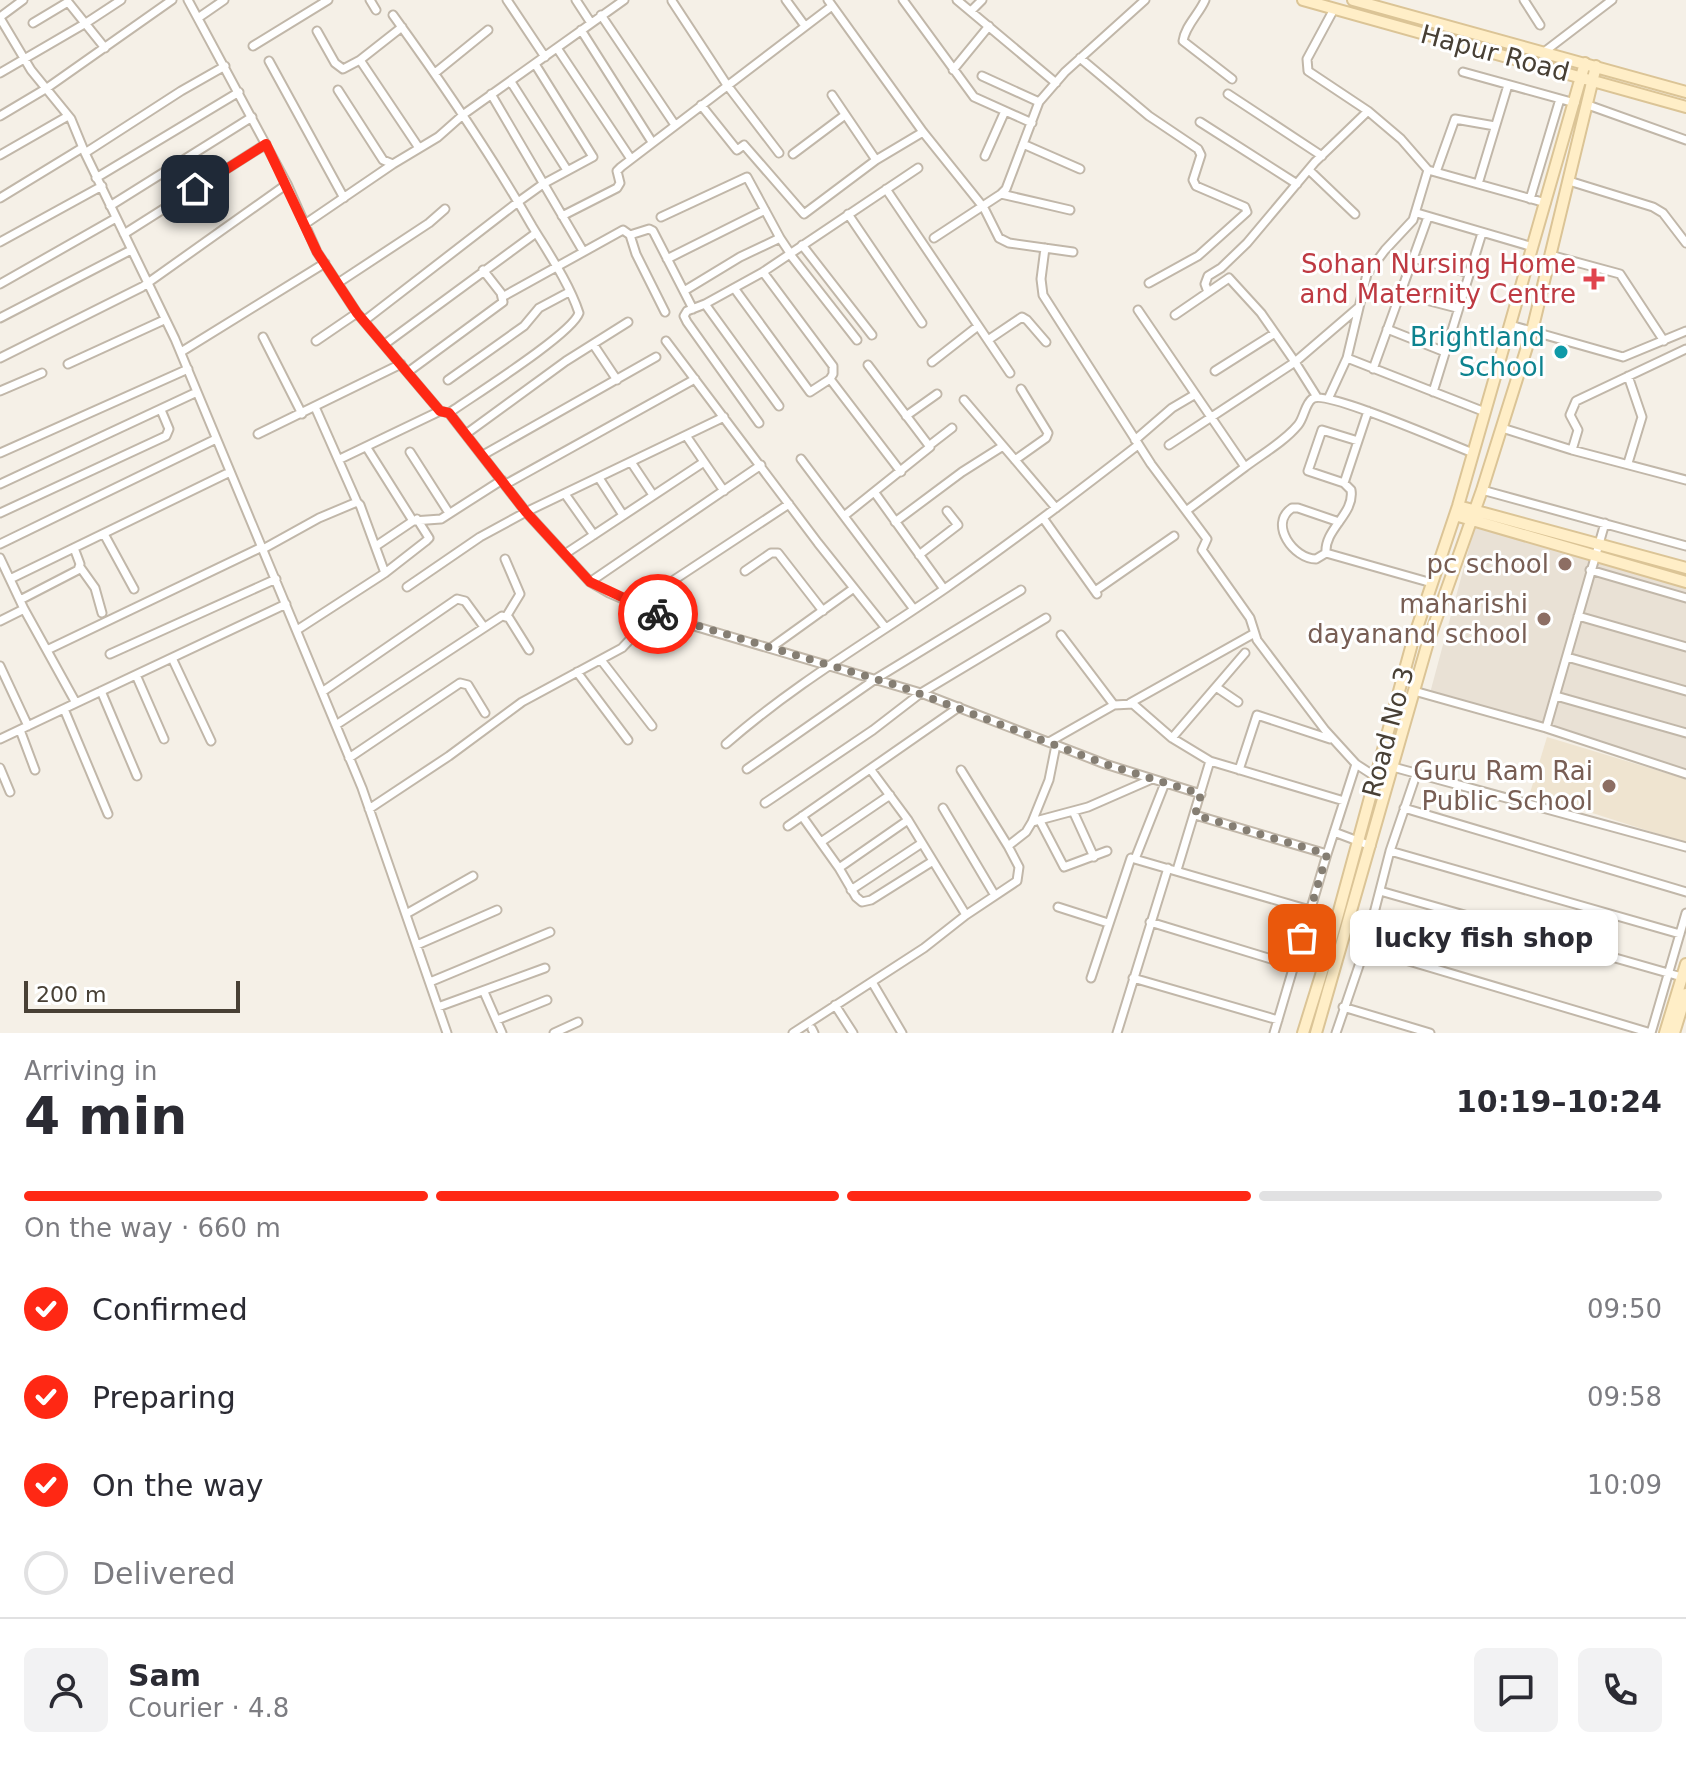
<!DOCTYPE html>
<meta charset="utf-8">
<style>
body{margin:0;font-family:"DejaVu Sans",sans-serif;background:#f2f2f3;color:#2b2b33;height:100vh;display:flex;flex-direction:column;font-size:30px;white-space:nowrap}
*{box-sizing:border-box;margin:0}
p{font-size:26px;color:#7c7c81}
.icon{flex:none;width:44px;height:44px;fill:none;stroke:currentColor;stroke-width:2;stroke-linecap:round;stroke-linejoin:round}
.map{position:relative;height:1033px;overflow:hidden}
.panel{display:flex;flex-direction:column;background:#fff;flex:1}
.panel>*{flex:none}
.scale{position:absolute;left:24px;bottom:20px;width:216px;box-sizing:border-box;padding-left:8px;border:4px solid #484035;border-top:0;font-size:22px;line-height:28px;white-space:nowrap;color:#484035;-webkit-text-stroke:6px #fff;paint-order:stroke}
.pin{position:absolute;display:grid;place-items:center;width:68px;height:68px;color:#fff;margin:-34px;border-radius:16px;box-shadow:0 4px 12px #0006}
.courier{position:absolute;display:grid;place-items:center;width:80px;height:80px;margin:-40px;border:6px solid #ff2814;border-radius:50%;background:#fff;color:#222;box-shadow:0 2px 10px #0007}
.bubble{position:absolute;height:56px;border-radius:12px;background:#fff;box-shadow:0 2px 6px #0004;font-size:26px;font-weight:700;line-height:56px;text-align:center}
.summary em{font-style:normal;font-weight:700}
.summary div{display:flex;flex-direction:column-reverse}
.summary{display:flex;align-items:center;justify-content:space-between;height:136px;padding:0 24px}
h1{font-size:52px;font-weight:700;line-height:60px}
.bar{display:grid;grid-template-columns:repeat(4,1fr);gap:12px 8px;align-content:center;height:96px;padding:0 24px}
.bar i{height:10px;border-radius:6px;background:#e1e1e2}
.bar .selected{background:#ff2814}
.bar p{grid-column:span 4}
.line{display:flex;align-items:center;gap:20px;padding:0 24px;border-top:2px solid #e1e1e2}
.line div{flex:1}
.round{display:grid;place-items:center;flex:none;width:84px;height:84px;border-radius:12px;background:#f2f2f3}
ol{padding:0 24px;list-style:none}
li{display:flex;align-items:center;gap:24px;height:88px}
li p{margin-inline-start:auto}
li .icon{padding:8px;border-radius:50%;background:#ff2814;color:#fff;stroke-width:4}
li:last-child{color:#7c7c81}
li i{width:44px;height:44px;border:4px solid #e1e1e2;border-radius:50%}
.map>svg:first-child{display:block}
.residential{fill:#e9e1d5}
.education{fill:#efe4d0}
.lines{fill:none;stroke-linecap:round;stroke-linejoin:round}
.street-casing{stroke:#c1b7a9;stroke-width:11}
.secondary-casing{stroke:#dbc496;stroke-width:14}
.street{stroke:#fff;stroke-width:7}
.secondary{stroke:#ffeec7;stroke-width:10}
.done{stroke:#857e73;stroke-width:8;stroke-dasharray:0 14.4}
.route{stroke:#ff2814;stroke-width:10}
.health-dot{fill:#e0444e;stroke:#fff;stroke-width:3}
.culture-dot{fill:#0f9aa8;stroke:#fff;stroke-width:3}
.education-dot{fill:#8d6e63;stroke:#fff;stroke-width:3}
.labels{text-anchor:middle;stroke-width:6;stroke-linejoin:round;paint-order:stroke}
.street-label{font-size:26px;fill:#484035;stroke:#fff}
.health-label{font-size:26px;fill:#be3a42;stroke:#fff;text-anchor:end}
.culture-label{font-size:26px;fill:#0d838f;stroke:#fff;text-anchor:end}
.education-label{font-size:26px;fill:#785e54;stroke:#fff;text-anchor:end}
</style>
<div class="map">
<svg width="1686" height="1033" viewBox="0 0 1686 1033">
<rect width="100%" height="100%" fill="#f5f0e7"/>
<path class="residential" d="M1476 522 1686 587V774L1430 693Z"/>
<path class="education" d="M1547 737 1686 779V843L1530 793Z"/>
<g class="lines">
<defs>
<path id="street" d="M188 0 287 184 317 252 357 313 440 411 449 413 526 512 590 582 609 593 667 618 921 693 1105 764 1201 794
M370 0 376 10
M507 0 545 57
M576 0 591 23
M786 0 805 26
M828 0 923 132 984 208 999 238 1009 243 1073 252
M903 0 974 97 1032 123
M957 0 1056 83
M1205 0C1199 14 1185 26 1183 41L1232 79
M1524 0 1540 25
M672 1 727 85 779 153
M1334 9 1307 59 1308 71 1368 111 1401 139 1428 170 1546 203
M971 11 982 0
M393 15C443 84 490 153 532 226 549 254 569 283 579 313 572 334 473 396 449 413
M601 15 675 125
M0 17 23 0
M0 18 31 70 71 119 85 153 175 339 362 788 447 1033
M198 18 224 0
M33 23 68 2 105 48
M581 30 652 142
M317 31 335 63 343 69 360 60 402 27
M253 46 328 0
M557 48 631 159
M1544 52 1612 0
M1080 58 1149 116 1198 149 1201 155 1193 180 1196 186 1245 207 1247 212 1198 256 1149 283
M360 60 419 148
M269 61 344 198
M953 70 989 26
M1463 72 1575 103
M0 73 86 23 121 0
M435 73 488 30
M982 76 1039 102
M511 82 567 170
M338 90 383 160 393 164 438 137 464 114 624 0
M491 94 583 251
M1228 94 1322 156
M832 95 876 160 923 132
M701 105 737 150 744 145 804 214 876 160
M1588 105 1686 140
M0 116 47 88 172 0
M1200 122 1297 184
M1023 144 1080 169
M85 153 181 91 225 66
M793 154 845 115
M0 155 68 116
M985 156 1005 111
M1309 170 1355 214
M1428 170 1413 220 1385 250 1367 274 1347 358 1485 412
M1436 172 1455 119 1495 126
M96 178 239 92
M1569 181 1653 207 1663 213 1686 243
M1478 184 1508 85
M886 189 1010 373
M1001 194 1070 210
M0 198 82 148
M1530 199 1560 99
M110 206 252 117
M1417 213 1533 247
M848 214 922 323
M562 216 617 188 620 183 617 171 621 167 832 6
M661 217 747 177 780 238
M305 224 393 164
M124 234 266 144
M630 235 636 254 665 312
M934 238 1001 194 1006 189 1039 102 1065 72 1145 0
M0 242 102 186
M802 245 872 335
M1045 248 1041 279 1043 295 1151 464 1207 539 1202 550 1250 618 1257 640 1325 730 1356 764 1376 777
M789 253 857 340
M1550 255 1620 274 1664 341
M1413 258 1469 273
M667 259 765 210
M763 272 833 366V374L830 379
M338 283 429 223 445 209
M0 284 116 218
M734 288 810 392 830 379 901 472
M684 291 740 257 780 238 790 253
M1208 292 1205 284 1208 276 1221 268 1247 243 1315 162 1368 111
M1399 293 1457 308
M504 296 623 230 630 235 649 229 653 231 693 309
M705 304 687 311 684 316 687 322 759 423
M1138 310 1245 467C1262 454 1284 442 1298 425 1304 418 1305 404 1312 399 1325 389 1452 445 1473 453
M1175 315 1229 278 1261 313 1295 362 1359 307
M0 318 131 250
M364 321 518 202 543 184 593 157 535 64
M1510 325 1623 357 1686 331
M1387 329 1445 352
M263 337 302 414
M988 340 1022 317 1027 320 1046 342
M316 341 357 313
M666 341 818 543 885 627
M385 344 536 233
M593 344 617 380
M181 352 325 263
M0 358 142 287 287 184
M932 362 978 326
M68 364 164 320
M1373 369 1428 217
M1215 371 1275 333
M408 372 503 302 501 293 483 270
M1628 376 1642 417 1628 463
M448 380 524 326 539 308 569 292
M0 391 42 373
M1433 392 1482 233
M1329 397 1347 358
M964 400 1056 508
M779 406 705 304 763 272 918 168
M315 407 357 502
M906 416 937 394
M1502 428 1572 450 1686 480
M258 434 401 364
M466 434 566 361 628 322
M687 437 724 491
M1135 440 1172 408 1194 395
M1358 441 1322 430 1308 471 1344 483 1368 411
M930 445 952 428
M1169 445 1295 362 1317 397
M367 448 413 521
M1572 450 1578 430 1570 415 1576 401 1686 349
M410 452 449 513
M0 453 188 369
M483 455 656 357
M340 459 440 411
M801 459 913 608
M1015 460 1046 438 1048 433 1021 389
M631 462 653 495
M599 478 623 515
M1344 483 1351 490C1355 514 1324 529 1326 553L1432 583
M0 484 197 392
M506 484 695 379
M1482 490 1686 546
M875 493 944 589
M565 494 594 535
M1186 511 1245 467
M0 513 166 436 169 429 161 410
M844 516 930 447 868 365
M1043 518 1097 594
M895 522 962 472 1003 446
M1605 523 1546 728 1686 774
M104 534 134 589
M0 544 216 439
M376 546 413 521 441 519 502 480
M263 549 319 518 357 502 360 505 385 573
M1326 553 1316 559C1294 559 1268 524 1292 508H1298L1339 522
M565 554 704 462
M919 555 958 525 947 511
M0 558 24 609 76 703 0 739
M505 559 520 594 506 617
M80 567 95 588 102 613
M1590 570 1686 598
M745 571 771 553H778L823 611
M10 579 230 472
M590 582 761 465
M407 587 480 537 526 512 724 417
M1095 591 1174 536
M20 600 78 570 80 564 74 548
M636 605 789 504
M1578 616 1686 647
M0 621 24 609
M297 630 385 573 426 541 429 538 417 519
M1061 635 1114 705 1133 704 1172 738 1210 761 1344 801
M772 647 854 588
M47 650 262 547
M110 654 276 579
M1567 657 1686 691
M172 658 211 741
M601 660 652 726
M0 666 28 726
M577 672 628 740
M136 675 164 739
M1216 687 1238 702
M101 691 137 776
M1414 691 1546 728
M322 692 457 599 465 601 484 627
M1556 696 1686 733
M76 703 286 604
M1130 703 1253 634
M64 709 108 814
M336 725 502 616 509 618 529 650
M20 730 35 770
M1172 738 1245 653
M1049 742 1114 705
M726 744C794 684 872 639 946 588 1012 542 1075 494 1138 445
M349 758 460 683 468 685 485 713
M1393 767 1686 847
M0 768 10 792
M747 769 877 678 1021 590
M871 770 908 820 966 915
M961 770 1008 846
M1239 770 1257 715 1330 739
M765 803 873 730 921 693 1046 618
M943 808 994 894
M1404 808 1686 892
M369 809 449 756 522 702 622 648 637 632 649 611
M1073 811 1094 857
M1195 815 1327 854 1274 1033
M802 816 839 868 856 897 862 902 871 900 933 861
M1040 821 1064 867 1107 851
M1032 822 1049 780 1056 745
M788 826 959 707
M1334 832 1371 846
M821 842 890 795
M1390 851 1680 934
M1327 854 1356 764
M1135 859 1165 783
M839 868 908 820
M1177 870 1210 761
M851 890 922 843
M1380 891 1682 977
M1058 907 1108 923
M406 914 473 876
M1150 922 1294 966
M417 945 497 910
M1365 948 1651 1033
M1091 978 1131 858 1310 910
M1133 978 1278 1020
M430 982 550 932
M872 982 902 1033
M484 992 502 1033
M835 1005 853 1033
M438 1007 545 968
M1343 1007 1430 1033
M497 1020 547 1000
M812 1029 814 1033
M554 1033 578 1022
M793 1033 924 948 966 915 1017 881 1019 867 1008 846 1026 832 1032 822 1088 807 1152 779
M1117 1033 1168 868
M1336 1033 1365 948 1390 851 1417 772
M1651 1033 1686 913"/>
<path id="secondary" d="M1303 0 1686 107
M1353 0 1686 92
M1458 506 1686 568
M1455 515 1686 582
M1303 1033 1325 962 1413 640 1458 506 1585 63
M1316 1033 1428 642 1482 490 1532 331 1596 66
M1665 1033 1686 964
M1674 1033 1686 994"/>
</defs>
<use href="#street" class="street-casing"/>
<use href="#secondary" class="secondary-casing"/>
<use href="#street" class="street"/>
<use href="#secondary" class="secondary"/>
</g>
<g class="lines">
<path class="done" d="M658 614 899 686 1105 764 1201 794 1195 815 1327 854 1302 938"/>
<path class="route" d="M195 189 266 144 317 252 357 313 440 411 449 413 526 512 590 582 658 614"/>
</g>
<path class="health-dot" d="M1590 267h8v8h8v8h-8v8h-8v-8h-8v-8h8z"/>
<circle class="culture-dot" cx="1561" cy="352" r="8"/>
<g class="education-dot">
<circle cx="1565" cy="564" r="8"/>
<circle cx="1544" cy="619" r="8"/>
<circle cx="1609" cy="786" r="8"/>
</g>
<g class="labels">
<g class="street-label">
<text transform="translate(1495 53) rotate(15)" y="9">Hapur Road</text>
<text transform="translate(1388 732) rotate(-75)" y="9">Road No 3</text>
</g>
<g class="health-label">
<text x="1576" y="273">Sohan Nursing Home<tspan x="1576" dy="30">and Maternity Centre</tspan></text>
</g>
<g class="culture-label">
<text x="1545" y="346">Brightland<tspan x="1545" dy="30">School</tspan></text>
</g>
<g class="education-label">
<text x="1549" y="573">pc school</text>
<text x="1528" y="613">maharishi<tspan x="1528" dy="30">dayanand school</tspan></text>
<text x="1593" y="780">Guru Ram Rai<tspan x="1593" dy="30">Public School</tspan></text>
</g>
</g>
</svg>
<div class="scale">200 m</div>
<div class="pin" style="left:1302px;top:938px;background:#ea580c"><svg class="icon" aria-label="bag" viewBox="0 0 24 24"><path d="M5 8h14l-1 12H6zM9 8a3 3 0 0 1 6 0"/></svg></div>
<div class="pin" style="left:195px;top:189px;background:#1f2937"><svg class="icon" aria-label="home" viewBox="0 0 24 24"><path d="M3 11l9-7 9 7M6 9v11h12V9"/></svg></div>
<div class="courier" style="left:658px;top:614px"><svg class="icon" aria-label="bike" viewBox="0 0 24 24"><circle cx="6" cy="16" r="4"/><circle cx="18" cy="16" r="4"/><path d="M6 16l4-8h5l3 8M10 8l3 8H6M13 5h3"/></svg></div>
<div class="bubble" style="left:1350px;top:910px;width:268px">lucky fish shop</div>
</div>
<section class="panel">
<div class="summary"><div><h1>4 min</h1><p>Arriving in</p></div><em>10:19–10:24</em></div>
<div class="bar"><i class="selected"></i><i class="selected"></i><i class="selected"></i><i></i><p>On the way · 660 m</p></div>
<ol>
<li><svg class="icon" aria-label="check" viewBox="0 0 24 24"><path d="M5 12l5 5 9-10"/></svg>Confirmed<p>09:50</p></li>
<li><svg class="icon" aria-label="check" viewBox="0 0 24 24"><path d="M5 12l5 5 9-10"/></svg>Preparing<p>09:58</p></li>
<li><svg class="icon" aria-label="check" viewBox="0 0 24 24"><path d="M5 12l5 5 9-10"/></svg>On the way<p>10:09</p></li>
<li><i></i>Delivered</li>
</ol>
<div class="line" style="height:144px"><a class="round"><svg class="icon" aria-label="person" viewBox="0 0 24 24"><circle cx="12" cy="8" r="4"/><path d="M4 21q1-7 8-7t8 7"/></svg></a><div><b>Sam</b><p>Courier · 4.8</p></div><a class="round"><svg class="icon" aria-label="chat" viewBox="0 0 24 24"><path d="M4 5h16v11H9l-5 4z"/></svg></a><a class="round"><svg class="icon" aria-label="phone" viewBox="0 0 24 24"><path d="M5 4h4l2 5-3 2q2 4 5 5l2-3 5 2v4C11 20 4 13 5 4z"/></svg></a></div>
</section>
